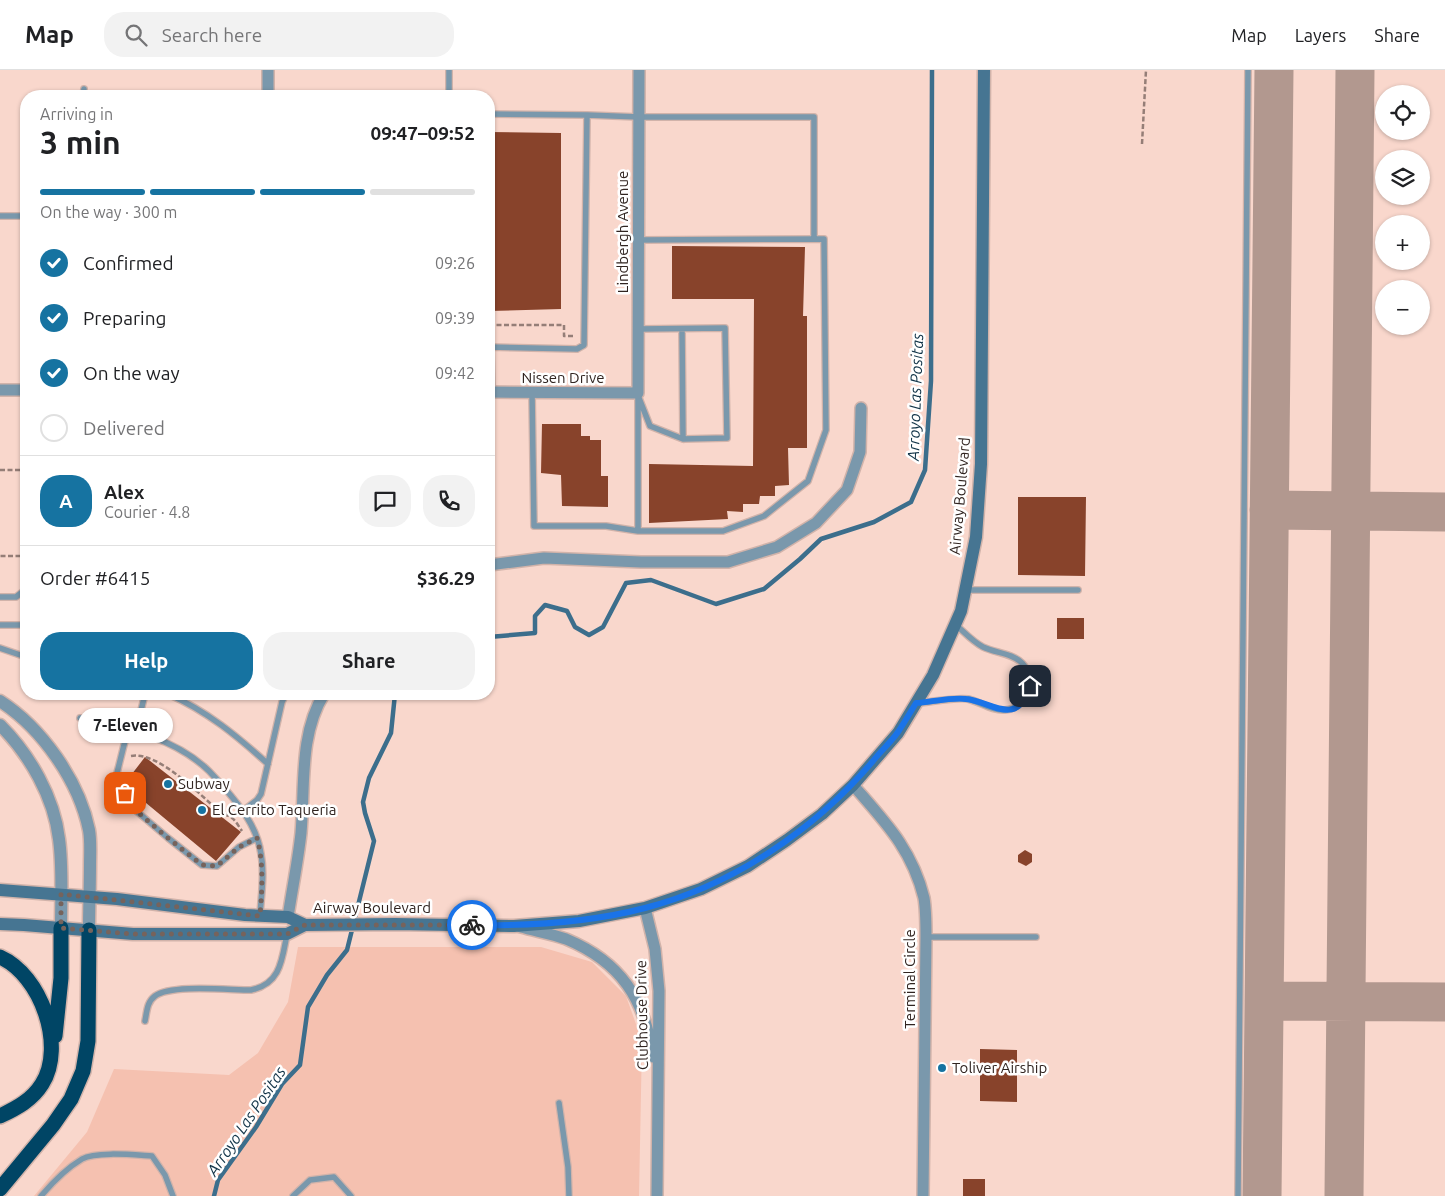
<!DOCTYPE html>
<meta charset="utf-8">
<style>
body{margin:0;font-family:Ubuntu,sans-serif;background:#f2f2f2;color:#202124;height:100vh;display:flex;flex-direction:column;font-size:19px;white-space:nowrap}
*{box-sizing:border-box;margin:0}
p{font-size:16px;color:#757577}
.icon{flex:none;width:28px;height:28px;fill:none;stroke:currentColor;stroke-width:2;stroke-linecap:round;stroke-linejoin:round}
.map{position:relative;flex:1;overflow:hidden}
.sheet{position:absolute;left:20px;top:20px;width:475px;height:610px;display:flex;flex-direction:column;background:#fff;border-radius:20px;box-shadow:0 1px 4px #0004}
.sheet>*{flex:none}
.tools{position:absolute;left:1375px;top:15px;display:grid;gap:10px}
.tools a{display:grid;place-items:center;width:55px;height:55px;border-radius:50%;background:#fff;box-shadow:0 1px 4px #0004;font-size:25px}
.pin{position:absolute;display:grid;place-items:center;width:42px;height:42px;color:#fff;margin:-21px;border-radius:10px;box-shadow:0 2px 8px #0006}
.courier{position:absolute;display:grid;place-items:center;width:50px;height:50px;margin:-25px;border:4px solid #1a73e8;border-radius:50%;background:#fff;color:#222;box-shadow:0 1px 6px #0007}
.bubble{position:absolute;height:35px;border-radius:18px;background:#fff;box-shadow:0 1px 4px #0004;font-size:16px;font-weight:600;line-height:35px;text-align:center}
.head em{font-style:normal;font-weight:600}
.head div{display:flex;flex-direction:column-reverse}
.head{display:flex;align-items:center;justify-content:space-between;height:85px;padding:0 20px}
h1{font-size:32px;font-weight:600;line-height:38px}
.bar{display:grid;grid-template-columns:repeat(4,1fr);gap:8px 5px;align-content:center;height:60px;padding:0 20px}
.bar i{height:6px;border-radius:4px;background:#e0e0e0}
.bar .current{background:#1673a1}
.bar p{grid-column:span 4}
.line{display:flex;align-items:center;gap:12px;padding:0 20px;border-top:1px solid #e0e0e0}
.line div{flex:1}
.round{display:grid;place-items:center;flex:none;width:52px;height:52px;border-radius:20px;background:#f2f2f2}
ol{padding:0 20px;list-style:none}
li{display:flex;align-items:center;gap:15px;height:55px}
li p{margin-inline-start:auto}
li .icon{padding:5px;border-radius:50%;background:#1673a1;color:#fff;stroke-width:4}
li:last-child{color:#757577}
li i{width:28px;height:28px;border:2px solid #e0e0e0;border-radius:50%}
.primary-button{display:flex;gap:10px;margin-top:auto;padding:10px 20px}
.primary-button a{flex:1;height:58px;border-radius:20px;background:#1673a1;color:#fff;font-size:20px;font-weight:600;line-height:58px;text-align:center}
.primary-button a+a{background:#f2f2f2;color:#202124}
header{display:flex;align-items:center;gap:30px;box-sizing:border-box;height:70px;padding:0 25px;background:#fff;border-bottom:1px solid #e0e0e0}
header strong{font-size:24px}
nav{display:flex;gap:28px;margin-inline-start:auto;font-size:18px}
.search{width:350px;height:45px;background:#f2f2f2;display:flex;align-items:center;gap:12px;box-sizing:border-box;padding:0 18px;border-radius:20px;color:#757577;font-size:19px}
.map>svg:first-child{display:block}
.green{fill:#f5c1b0}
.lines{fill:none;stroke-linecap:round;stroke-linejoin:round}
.stream{stroke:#3c6e8c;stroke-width:4.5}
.taxiway{stroke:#b2988f;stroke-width:39}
.building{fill:#88432b}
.service-casing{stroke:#d1b3aa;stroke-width:8}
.minor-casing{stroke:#d1b3aa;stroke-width:14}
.tertiary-casing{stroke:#d1b3aa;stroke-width:15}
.secondary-casing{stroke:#d1b3aa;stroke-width:15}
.motorway-casing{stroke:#d1b3aa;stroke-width:18}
.path{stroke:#957e77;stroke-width:2.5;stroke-dasharray:5 2.5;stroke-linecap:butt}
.service{stroke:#7a98ac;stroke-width:5.5}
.minor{stroke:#7a98ac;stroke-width:11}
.tertiary{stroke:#7a98ac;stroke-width:12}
.secondary{stroke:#467592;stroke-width:12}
.motorway{stroke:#004565;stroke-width:15}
.done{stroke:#76635c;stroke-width:5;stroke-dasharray:0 9}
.route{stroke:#1a73e8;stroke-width:6}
.poi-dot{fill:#1673a1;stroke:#fff;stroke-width:2}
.labels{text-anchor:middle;stroke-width:5;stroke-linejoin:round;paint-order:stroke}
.street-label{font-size:15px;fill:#302420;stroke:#fff}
.poi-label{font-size:15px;fill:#302420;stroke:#fff;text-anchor:start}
.water-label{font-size:16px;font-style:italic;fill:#113347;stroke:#fff}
</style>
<header>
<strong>Map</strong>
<div class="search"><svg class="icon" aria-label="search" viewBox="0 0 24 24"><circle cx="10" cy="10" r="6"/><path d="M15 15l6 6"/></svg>Search here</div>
<nav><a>Map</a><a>Layers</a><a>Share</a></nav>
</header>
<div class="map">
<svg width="1445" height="1126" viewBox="0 0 1445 1126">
<rect width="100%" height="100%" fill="#f9d7cc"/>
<path class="green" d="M298 877H541L592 892 626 926 642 971 639 1126H34L87 1062 114 999 229 1005 258 983 288 932Z"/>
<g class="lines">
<path class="stream" d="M489 567 535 563V546L545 535 567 541 575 557 589 565 603 557 626 513 651 510 716 534 764 519 800 489 821 469 874 452 911 432 925 400 931 311 932 0
M214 1126 218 1110 256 1057 282 1014 300 995 308 937 327 905 347 880 374 771 365 743 363 732 369 708 391 663 395 624"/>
<path class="taxiway" d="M1269 440 1445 442
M1264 931 1445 932
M1262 1126 1274 0
M1344 1126 1355 0"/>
</g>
<path class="building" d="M489 62 561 63V239L489 241Z
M672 176 805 177 803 246H807V378H788L789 415 775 416V426H760L759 434H743V442L727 441 728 449 649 453V394L753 396 754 229H672Z
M542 354H581V366H590V370H601V406H608V437L562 436 561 405 541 403Z
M1018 427H1086L1085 506 1018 505Z
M1057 548H1084V569H1057Z
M145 687 241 762 216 791 128 718 125 713Z
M1025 780 1032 784V792L1026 796 1018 792V785Z
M980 979 1017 980V1032L980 1031Z
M963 1109H985V1126H963Z"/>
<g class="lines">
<defs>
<path id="service" d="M449 0V26
M83 26 84 19
M489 44 587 45 639 47H814V169
M0 146H26
M638 259 725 258 727 368 683 369 682 259
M489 277 577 279 584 275 587 45
M491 277 492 322
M532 323 534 456H606L638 461
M638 323V461H723L764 446 808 411 826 360 824 169 638 170
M639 328 650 356 683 369
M965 520H1078
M0 527H16L26 519
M0 555H26
M0 578 26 587
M168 624C207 641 237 666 268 694
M918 633C931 632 957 627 968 629 980 632 992 641 1005 640 1028 638 1037 609 1022 593 1012 583 995 583 983 577 973 572 964 562 956 555
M80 648C126 658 174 667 209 701 217 709 225 718 232 727 246 744 258 762 261 784 265 804 261 826 260 846
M128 659 116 707 134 739 168 768 202 795 217 796 239 777 257 768
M136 661 145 624
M243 741 257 730 261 724 282 632 286 624
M926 867H1036
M145 951C147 941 147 932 155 926 171 914 229 920 251 920 281 914 282 889 287 864
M559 1033 568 1097 569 1126
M41 1126C52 1113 67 1098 82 1089 96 1081 135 1085 152 1086L165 1105 173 1126
M293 1126 310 1110 334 1107 351 1126
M1238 1126 1248 0"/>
<path id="minor" d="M268 0V26
M0 320H26
M489 322 638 323 639 0
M489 495 544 488 641 492H728L777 477 816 453 847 420 860 382 861 338
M853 715C885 752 912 779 924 828 926 840 926 854 926 867L923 1126
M645 838 655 879 659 921 657 1126
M288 847C292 820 298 791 301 763 305 717 299 664 324 624
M521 857C535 861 552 864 566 869 621 892 645 929 653 987"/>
<path id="tertiary" d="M0 631C42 658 79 711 89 760 91 771 90 784 90 795 90 817 89 838 89 860
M0 655C30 685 54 727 59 769 63 798 61 828 61 858"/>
<path id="secondary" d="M0 820 117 829 245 845 288 847 305 855 395 854 514 856 579 851 645 838 701 819 748 796 787 770 822 744 853 715 898 663 933 605 961 541 976 467 981 394 984 0
M0 854 24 855 133 864H287L305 855"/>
<path id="motorway" d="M0 887C41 905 66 976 42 1014 32 1030 17 1038 0 1046
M55 966 61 908V858
M0 1119 53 1055 71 1029 83 1001 88 971 89 860"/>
</defs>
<use href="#service" class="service-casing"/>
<use href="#minor" class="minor-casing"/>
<use href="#tertiary" class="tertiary-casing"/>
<use href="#secondary" class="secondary-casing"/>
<use href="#motorway" class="motorway-casing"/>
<path class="path" d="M1142 74 1146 0
M489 255H564V266H574
M0 400H24L23 486H0
M131 686C158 681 199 724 219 741 223 744 228 745 232 748 236 751 239 757 242 761"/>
<use href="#service" class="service"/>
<use href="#minor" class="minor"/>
<use href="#tertiary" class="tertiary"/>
<use href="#secondary" class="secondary"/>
<use href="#motorway" class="motorway"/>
</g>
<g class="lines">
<path class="done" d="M125 723 134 739 168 768 202 795 217 796 239 777 257 768C264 794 262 819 260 846L61 824V858L133 864H287L305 855H472"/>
<path class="route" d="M472 855C529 856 588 853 645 838 734 815 814 760 873 691 881 681 891 672 898 662 904 653 910 643 916 633 930 632 953 627 966 629 991 631 1017 659 1030 616"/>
</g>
<g class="poi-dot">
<circle cx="168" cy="714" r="5"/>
<circle cx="202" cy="740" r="5"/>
<circle cx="942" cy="998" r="5"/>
</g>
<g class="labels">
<g class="street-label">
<text transform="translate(623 162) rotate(-90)" y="5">Lindbergh Avenue</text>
<text x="563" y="313">Nissen Drive</text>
<text transform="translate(960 426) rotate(-85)" y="5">Airway Boulevard</text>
<text x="372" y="843">Airway Boulevard</text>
<text transform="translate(910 909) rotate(-90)" y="5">Terminal Circle</text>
<text transform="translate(642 945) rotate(-91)" y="5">Clubhouse Drive</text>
</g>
<g class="poi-label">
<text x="178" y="719">Subway</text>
<text x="212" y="745">El Cerrito Taqueria</text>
<text x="952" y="1003">Toliver Airship</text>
</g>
<g class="water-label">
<text transform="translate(915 327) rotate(-88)" y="6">Arroyo Las Positas</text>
<text transform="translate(246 1051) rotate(-56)" y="6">Arroyo Las Positas</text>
</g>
</g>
</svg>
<div class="tools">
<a><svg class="icon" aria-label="locate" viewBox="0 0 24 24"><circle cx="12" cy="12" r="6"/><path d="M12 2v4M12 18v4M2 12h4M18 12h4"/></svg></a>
<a><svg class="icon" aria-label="layers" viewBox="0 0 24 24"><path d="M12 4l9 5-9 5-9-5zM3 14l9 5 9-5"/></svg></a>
<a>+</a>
<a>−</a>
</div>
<div class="pin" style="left:125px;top:723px;background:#ea580c"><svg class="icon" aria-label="bag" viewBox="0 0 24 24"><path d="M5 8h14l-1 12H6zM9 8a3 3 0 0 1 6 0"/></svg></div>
<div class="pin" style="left:1030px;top:616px;background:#1f2937"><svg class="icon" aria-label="home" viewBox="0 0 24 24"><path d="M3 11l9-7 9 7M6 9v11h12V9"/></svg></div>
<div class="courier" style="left:472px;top:855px"><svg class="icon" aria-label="bike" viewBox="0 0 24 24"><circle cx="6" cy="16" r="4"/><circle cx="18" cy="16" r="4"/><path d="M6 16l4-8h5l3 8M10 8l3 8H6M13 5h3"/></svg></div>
<div class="bubble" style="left:78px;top:638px;width:95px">7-Eleven</div>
<section class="sheet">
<div class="head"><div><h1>3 min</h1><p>Arriving in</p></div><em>09:47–09:52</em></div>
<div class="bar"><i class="current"></i><i class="current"></i><i class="current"></i><i></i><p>On the way · 300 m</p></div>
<ol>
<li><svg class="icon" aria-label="check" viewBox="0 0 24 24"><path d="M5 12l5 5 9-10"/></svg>Confirmed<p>09:26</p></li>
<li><svg class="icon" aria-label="check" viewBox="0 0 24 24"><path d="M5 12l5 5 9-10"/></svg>Preparing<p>09:39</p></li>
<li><svg class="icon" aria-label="check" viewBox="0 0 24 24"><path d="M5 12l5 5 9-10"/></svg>On the way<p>09:42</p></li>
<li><i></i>Delivered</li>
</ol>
<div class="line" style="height:90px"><b class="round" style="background:#1673a1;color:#fff">A</b><div><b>Alex</b><p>Courier · 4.8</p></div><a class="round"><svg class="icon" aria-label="chat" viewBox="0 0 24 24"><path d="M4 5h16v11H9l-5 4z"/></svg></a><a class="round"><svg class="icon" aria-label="phone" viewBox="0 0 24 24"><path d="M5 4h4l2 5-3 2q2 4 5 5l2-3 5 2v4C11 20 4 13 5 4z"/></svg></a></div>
<div class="line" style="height:65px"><div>Order #6415</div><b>$36.29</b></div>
<div class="primary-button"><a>Help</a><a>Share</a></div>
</section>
</div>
